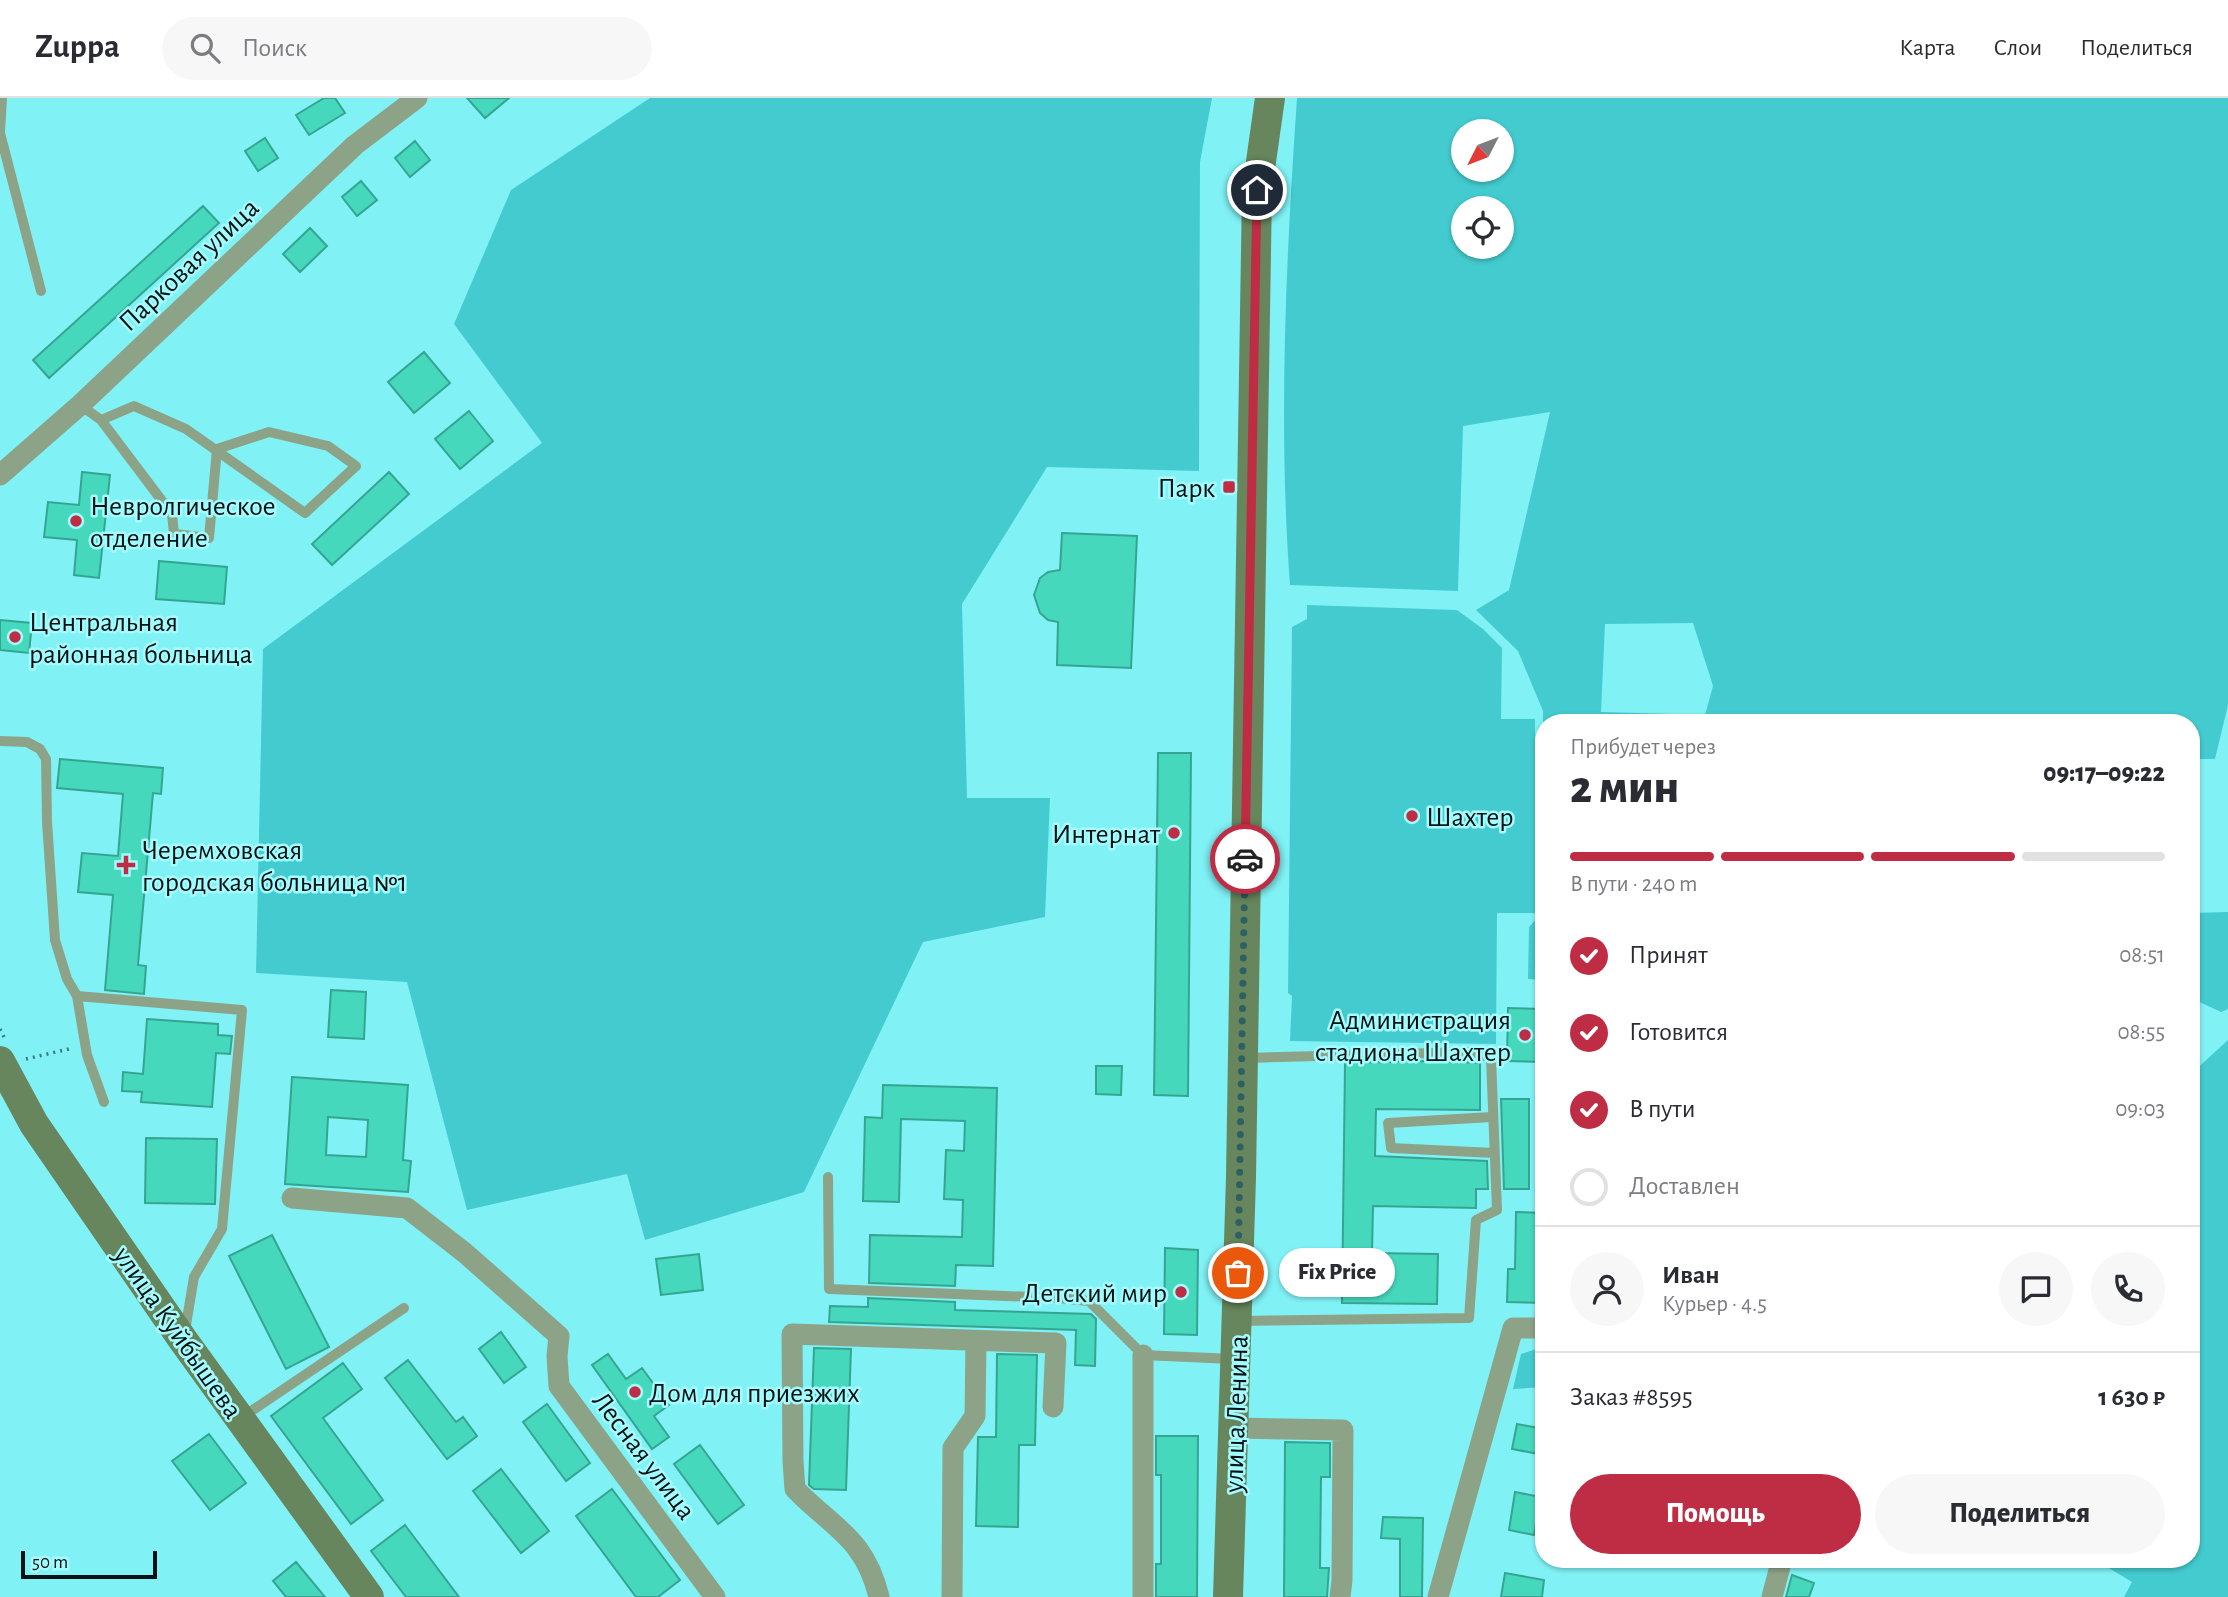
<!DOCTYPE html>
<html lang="ru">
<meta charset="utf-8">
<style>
body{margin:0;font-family:"Alegreya Sans",sans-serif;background:#f7f7f7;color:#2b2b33;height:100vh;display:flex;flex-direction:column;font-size:26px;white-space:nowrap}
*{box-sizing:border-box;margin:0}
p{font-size:23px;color:#7c7c81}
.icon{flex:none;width:38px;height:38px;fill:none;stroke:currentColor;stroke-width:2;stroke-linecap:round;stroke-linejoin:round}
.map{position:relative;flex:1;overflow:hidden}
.panel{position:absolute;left:1535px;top:616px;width:665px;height:854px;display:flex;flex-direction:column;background:#fff;border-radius:28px;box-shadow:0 2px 5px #0004}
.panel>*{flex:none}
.needle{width:46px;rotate:228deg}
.tools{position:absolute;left:1451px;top:21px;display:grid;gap:14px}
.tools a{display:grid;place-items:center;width:63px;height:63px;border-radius:50%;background:#fff;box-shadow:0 2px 5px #0004;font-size:35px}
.scale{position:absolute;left:21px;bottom:18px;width:136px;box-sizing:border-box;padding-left:7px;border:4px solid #001213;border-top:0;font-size:19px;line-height:24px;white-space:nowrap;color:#001213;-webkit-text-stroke:5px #a5fcfe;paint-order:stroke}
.pin{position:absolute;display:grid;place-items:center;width:60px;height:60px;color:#fff;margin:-30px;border:4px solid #fff;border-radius:50%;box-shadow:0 2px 7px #0007}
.courier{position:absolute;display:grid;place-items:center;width:70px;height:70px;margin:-35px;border:5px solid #be2d43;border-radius:50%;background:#fff;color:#222;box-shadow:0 2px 9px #0007}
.bubble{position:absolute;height:49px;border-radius:24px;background:#fff;box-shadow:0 2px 5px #0004;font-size:23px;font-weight:800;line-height:49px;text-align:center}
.head em{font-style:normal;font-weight:800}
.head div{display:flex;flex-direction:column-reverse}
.head{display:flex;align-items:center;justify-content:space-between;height:119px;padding:0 35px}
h1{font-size:46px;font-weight:800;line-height:52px}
.bar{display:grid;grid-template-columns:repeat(4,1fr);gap:10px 7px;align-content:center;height:84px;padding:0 35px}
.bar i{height:9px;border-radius:5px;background:#e1e1e2}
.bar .active{background:#be2d43}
.bar p{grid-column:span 4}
.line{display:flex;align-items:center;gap:18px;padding:0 35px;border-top:2px solid #e1e1e2}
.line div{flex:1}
.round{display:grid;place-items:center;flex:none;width:74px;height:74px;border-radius:37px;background:#f7f7f7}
ol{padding:0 35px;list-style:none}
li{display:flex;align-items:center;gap:21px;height:77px}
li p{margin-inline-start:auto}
li .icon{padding:7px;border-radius:50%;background:#be2d43;color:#fff;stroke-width:4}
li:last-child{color:#7c7c81}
li i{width:38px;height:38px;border:4px solid #e1e1e2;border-radius:50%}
.button{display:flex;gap:14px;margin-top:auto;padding:14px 35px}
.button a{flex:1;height:80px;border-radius:42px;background:#be2d43;color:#fff;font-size:28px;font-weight:800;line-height:80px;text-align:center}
.button a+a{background:#f7f7f7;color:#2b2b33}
header{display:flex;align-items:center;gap:42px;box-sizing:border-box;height:98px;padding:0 35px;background:#fff;border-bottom:2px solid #e1e1e2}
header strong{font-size:33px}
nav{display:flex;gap:38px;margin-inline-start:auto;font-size:24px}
.search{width:490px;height:63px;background:#f7f7f7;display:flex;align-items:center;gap:18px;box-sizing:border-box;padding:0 24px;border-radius:38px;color:#7c7c81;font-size:26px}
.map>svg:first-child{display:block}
.green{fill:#43cbcf;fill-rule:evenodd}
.building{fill:#46d8bd;stroke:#35a591;stroke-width:2;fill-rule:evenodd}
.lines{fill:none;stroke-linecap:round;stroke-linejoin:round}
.path{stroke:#3b797c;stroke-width:3.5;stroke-dasharray:2 5;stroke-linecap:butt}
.lane{stroke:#8da387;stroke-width:10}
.street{stroke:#8da387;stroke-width:21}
.secondary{stroke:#67865d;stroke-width:30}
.done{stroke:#2d6062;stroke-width:7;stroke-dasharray:0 12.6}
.route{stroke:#be2d43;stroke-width:9}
.poi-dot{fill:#be2d43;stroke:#a5fcfe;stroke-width:2.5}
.labels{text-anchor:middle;stroke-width:5;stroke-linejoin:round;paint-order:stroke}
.street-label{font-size:28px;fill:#001213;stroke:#a5fcfe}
.poi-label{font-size:28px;fill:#001213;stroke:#a5fcfe;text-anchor:start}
</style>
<header>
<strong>Zuppa</strong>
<div class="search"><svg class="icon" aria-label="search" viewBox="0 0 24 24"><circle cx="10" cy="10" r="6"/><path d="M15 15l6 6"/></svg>Поиск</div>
<nav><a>Карта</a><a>Слои</a><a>Поделиться</a></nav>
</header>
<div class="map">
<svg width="2228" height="1499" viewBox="0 0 2228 1499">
<rect width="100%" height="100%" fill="#80f2f6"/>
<path class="green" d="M650 0H1212L1200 64 1199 373 1047 369 962 506 967 700H1050L1045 819 923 844 804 1094 645 1142 627 1076 467 1112 407 884 256 875 263 551 542 345 454 226 511 92Z
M1297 0H2228V607L2215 661H2191V625H1544L1543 882 1528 881 1529 829 1543 814V613L1518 553 1476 512 1509 492 1550 314 1463 328 1458 493 1290 487C1278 327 1286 160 1297 0ZM1463 33H1502V72H1463ZM1463 110H1502V149H1463ZM1693 525 1713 588 1705 617 1601 614 1605 526Z
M1307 507 1457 512 1483 531 1502 550 1501 621H1535V815H1497L1496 946 1290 943 1292 898 1288 895 1292 529 1307 521Z
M2228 814V911L2221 914 2191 900V815Z
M2228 942V1499H2124L2132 1484 2094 1461H2191V976Z
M1543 1249V1289L1513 1291 1521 1256Z"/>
<path class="building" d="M324 0H335L345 15 309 37 296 17Z
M467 0H509L485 20Z
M265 40 278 60 258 73 245 53Z
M415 43 430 62 410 79 395 60Z
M361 83 377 102 357 118 342 99Z
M203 108 219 125 49 280 33 262Z
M310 130 327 148 300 174 283 156Z
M424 254 450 285 414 315 388 284Z
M469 313 493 343 460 371 435 341Z
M82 374 110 377 99 480 74 477 77 442 44 439 48 404 79 407Z
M389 374 409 396 332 467 312 446Z
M1062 435 1137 438 1131 570 1057 567 1058 524 1048 522 1040 515 1034 497 1040 480 1048 474 1060 472Z
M159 463 227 469 224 506 156 501Z
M0 522 32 525 29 555 0 552Z
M1158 655H1191L1188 998 1154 997Z
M60 661 163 670 161 696 153 695 138 867 146 868 144 896 105 892 113 797 78 794 82 755 118 758 123 696 57 690Z
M331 892 366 894 364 941 328 939Z
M1508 910 1544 911V964L1507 963Z
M147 921 218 926V937L232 938 230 956 216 955 212 1009 141 1004 142 994 122 993 123 974 143 976Z
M1430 963 1480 965V1012L1376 1011 1375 1058 1487 1063 1488 1091H1476V1110L1373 1108 1372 1155 1438 1156 1437 1206 1342 1205 1345 965Z
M1096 968H1122L1121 997 1096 996Z
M292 979 408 987 403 1062 411 1063 408 1094 285 1086ZM328 1019 368 1022 366 1059 326 1057Z
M883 987 997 990 993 1168 956 1167 955 1188 869 1185 870 1137 962 1139 963 1102 944 1101 946 1052 964 1053 965 1023 901 1021 899 1104 863 1103 865 1019 882 1020Z
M1501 1001H1529V1091H1504Z
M146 1040 217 1041 215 1106 145 1105Z
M1516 1114 1544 1115V1205L1507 1204 1508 1171H1515Z
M272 1137 329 1249 286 1271 229 1158Z
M1165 1150 1198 1152 1197 1237 1164 1236Z
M699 1156 703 1192 661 1197 656 1161Z
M868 1200 955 1204V1212L1091 1216 1096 1221 1095 1268 1075 1267 1076 1232 829 1224 830 1208 868 1209Z
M501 1234 526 1269 504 1285 479 1251Z
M814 1250 851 1251 846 1392 814 1391 809 1387Z
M608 1256 626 1281 642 1270 669 1307 654 1318 669 1339 652 1351 592 1267Z
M997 1256 1037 1257 1035 1347H1019L1018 1429 976 1428 978 1339H996Z
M408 1262 456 1324 463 1319 477 1338 447 1361 385 1280Z
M343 1265 362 1291 323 1320 383 1402 351 1426 271 1318Z
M547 1306 590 1365 566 1383 523 1324Z
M1517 1326 1544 1331V1357L1512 1351Z
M209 1336 246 1385 210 1412 172 1363Z
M1156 1338H1198L1197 1499H1156V1466H1161V1377H1156Z
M1285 1344 1330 1345V1379H1321L1320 1470H1329L1327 1499H1284Z
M700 1347 744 1407 718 1426 674 1366Z
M501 1371 549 1433 521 1455 473 1393Z
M612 1391 680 1482 658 1499H636L576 1418Z
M1515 1394 1541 1399 1534 1437 1509 1432Z
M1383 1419 1423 1420 1422 1499H1400V1441L1381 1440Z
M405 1427 459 1499H406L371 1453Z
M296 1464 325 1499H286L273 1483Z
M1505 1475 1544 1482 1542 1499H1501Z
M1792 1477 1814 1485 1809 1499H1786Z"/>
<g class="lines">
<path class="path" d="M0 931 5 941
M26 961 73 950"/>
<path class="lane" d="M0 34 2 0
M0 35 41 193
M80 307 101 322 172 416 174 436 209 440 217 351 269 334 328 348 356 368 305 415 186 331 134 308 101 322
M0 643 27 644 40 651 46 661 47 724 55 842 67 881 77 898 242 912 222 1131 194 1179 185 1233
M77 898 87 957 104 1004
M1492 1019 1388 1025 1391 1050 1494 1055
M828 1079 829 1191 1058 1200 1089 1203 1143 1257 1233 1261
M1239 1223 1469 1220 1476 1122 1497 1112 1491 960 1473 954 1246 960
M241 1320 404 1210"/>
<path class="street" d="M0 377 80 307 355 47 417 0
M292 1100 407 1110 465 1155 559 1238 557 1258 559 1288 715 1499
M1235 1330 1343 1332 1342 1482 1340 1499
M879 1499C865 1440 834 1431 795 1391L793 1363 792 1236 1056 1245 1053 1309
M952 1499 953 1350 975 1318 976 1243
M1143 1499V1257
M1438 1499 1513 1230H1544
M1772 1499 1782 1461"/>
<path class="secondary" d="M0 963 34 1026 183 1242 369 1499
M1228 1499 1241 1079 1257 92 1270 0"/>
</g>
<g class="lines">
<path class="done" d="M1238 1175 1245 761"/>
<path class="route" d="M1245 761 1257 92"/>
</g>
<g class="poi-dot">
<rect x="1222" y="382" width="14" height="14" rx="3.5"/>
<circle cx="76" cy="423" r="7"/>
<circle cx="15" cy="539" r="7"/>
<circle cx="1412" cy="718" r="7"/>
<circle cx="1174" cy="735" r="7"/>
<path d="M122.5 756.5h7v7h7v7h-7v7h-7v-7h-7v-7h7z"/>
<circle cx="1525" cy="937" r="7"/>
<circle cx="1181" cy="1194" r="7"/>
<circle cx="635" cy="1294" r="7"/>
</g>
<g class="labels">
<g class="street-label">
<text transform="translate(188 166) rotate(-43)" y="10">Парковая улица</text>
<text transform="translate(179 1234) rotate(55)" y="10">улица Куйбышева</text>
<text transform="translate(1235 1316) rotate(-88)" y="10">улица Ленина</text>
<text transform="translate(645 1357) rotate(53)" y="10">Лесная улица</text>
</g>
<g class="poi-label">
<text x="1215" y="399" text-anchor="end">Парк</text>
<text x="90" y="417">Невролгическое<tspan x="90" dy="32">отделение</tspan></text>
<text x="29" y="533">Центральная<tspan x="29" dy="32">районная больница</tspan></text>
<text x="1426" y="728">Шахтер</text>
<text x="1160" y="745" text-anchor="end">Интернат</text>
<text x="142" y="761">Черемховская<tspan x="142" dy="32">городская больница №1</tspan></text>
<text x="1511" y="931" text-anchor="end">Администрация<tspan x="1511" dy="32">стадиона Шахтер</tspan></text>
<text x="1167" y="1204" text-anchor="end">Детский мир</text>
<text x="649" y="1304">Дом для приезжих</text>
</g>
</g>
</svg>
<div class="tools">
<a><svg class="needle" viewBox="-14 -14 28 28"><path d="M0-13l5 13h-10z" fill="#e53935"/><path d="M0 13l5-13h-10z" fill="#7c7c81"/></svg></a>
<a><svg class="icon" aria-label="locate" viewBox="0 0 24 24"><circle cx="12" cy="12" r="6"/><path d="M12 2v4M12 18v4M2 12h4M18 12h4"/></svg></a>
</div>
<div class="scale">50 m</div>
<div class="pin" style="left:1238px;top:1175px;background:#ea580c"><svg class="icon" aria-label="bag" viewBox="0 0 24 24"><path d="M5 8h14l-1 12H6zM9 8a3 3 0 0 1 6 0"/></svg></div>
<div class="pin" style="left:1257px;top:92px;background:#1f2937"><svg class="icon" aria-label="home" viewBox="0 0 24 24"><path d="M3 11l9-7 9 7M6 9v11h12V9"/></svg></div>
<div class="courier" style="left:1245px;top:761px"><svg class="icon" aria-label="car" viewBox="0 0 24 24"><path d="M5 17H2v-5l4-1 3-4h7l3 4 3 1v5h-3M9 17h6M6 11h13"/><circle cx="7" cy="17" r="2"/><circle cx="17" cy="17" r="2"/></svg></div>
<div class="bubble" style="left:1279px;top:1150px;width:116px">Fix Price</div>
<section class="panel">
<div class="head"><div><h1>2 мин</h1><p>Прибудет через</p></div><em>09:17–09:22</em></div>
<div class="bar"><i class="active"></i><i class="active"></i><i class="active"></i><i></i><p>В пути · 240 m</p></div>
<ol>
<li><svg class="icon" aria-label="check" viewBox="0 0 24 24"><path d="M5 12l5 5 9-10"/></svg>Принят<p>08:51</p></li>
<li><svg class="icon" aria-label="check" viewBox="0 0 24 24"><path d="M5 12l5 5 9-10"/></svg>Готовится<p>08:55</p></li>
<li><svg class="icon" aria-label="check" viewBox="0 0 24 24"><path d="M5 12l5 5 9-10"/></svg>В пути<p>09:03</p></li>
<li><i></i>Доставлен</li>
</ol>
<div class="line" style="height:126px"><a class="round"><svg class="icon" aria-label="person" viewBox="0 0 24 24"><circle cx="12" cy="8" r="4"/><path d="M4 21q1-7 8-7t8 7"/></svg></a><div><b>Иван</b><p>Курьер · 4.5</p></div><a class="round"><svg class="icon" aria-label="chat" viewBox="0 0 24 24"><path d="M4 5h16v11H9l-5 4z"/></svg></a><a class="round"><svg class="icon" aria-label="phone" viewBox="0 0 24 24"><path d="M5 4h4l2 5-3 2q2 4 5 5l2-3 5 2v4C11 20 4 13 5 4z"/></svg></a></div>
<div class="line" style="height:91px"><div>Заказ #8595</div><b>1 630 ₽</b></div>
<div class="button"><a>Помощь</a><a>Поделиться</a></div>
</section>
</div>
